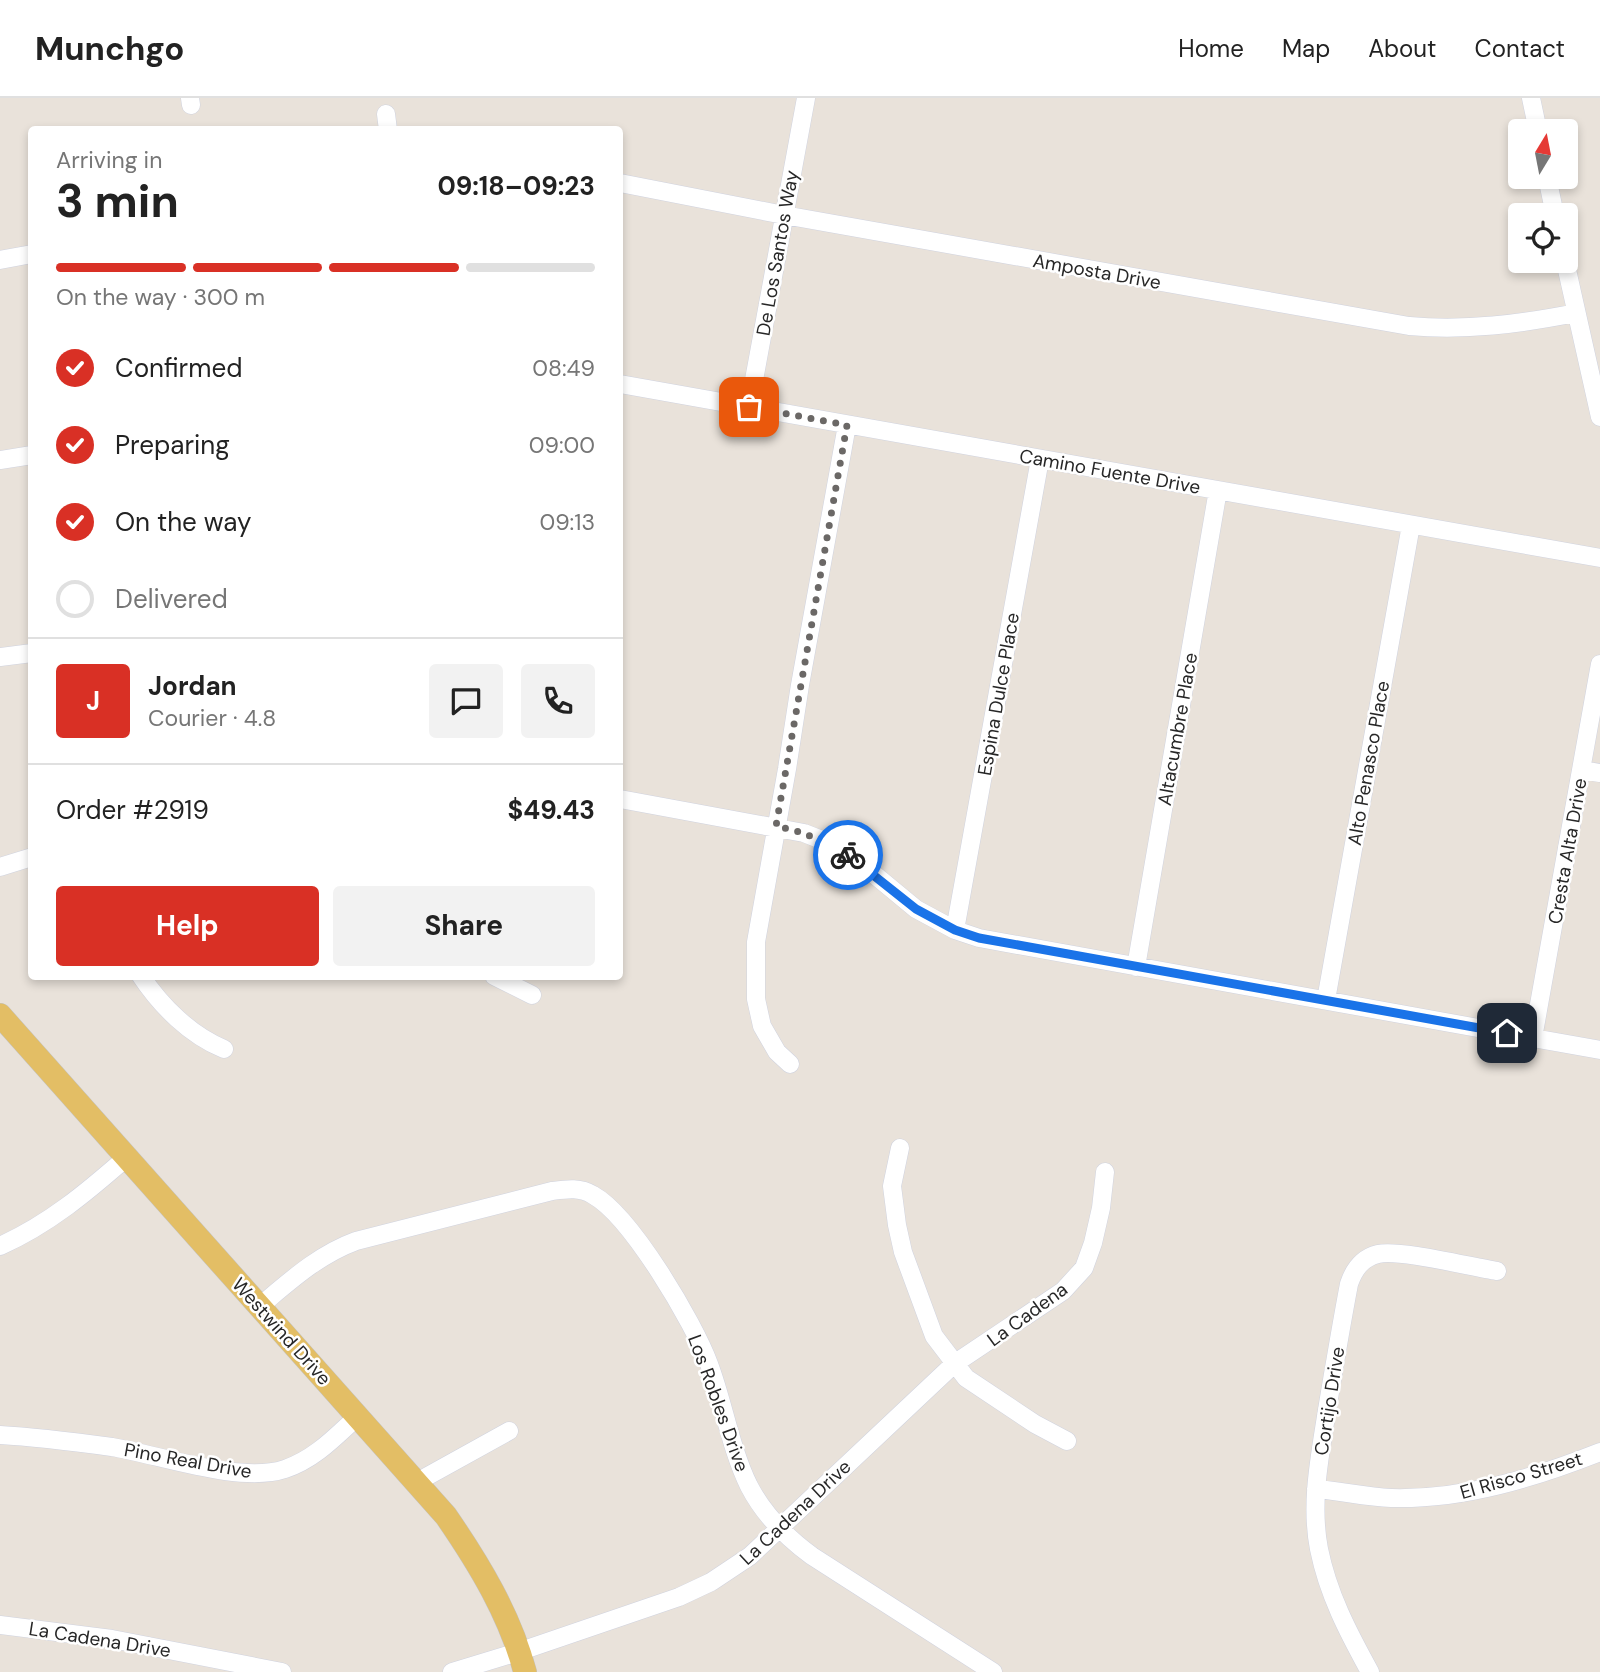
<!DOCTYPE html>
<meta charset="utf-8">
<style>
body{margin:0;font-family:"DM Sans",sans-serif;background:#f2f2f2;color:#222;height:100vh;display:flex;flex-direction:column;font-size:26px;white-space:nowrap}
*{box-sizing:border-box;margin:0}
p{font-size:23px;color:#767676}
.icon{flex:none;width:38px;height:38px;fill:none;stroke:currentColor;stroke-width:2;stroke-linecap:round;stroke-linejoin:round}
.map{position:relative;flex:1;overflow:hidden}
.details{position:absolute;left:28px;top:28px;width:595px;height:854px;display:flex;flex-direction:column;background:#fff;border-radius:7px;box-shadow:0 4px 10px #0003}
.details>*{flex:none}
.needle{width:46px;rotate:10deg}
.buttons{position:absolute;left:1508px;top:21px;display:grid;gap:14px}
.buttons a{display:grid;place-items:center;width:70px;height:70px;border-radius:7px;background:#fff;box-shadow:0 4px 10px #0003;font-size:35px}
.pin{position:absolute;display:grid;place-items:center;width:60px;height:60px;color:#fff;margin:-30px;border-radius:14px;box-shadow:0 4px 10px #0006}
.courier{position:absolute;display:grid;place-items:center;width:70px;height:70px;margin:-35px;border:5px solid #1a73e8;border-radius:50%;background:#fff;color:#222;box-shadow:0 2px 9px #0007}
.summary em{font-style:normal;font-weight:700}
.summary div{display:flex;flex-direction:column-reverse}
.summary{display:flex;align-items:center;justify-content:space-between;height:119px;padding:0 28px}
h1{font-size:46px;font-weight:700;line-height:52px}
.bar{display:grid;grid-template-columns:repeat(4,1fr);gap:10px 7px;align-content:center;height:84px;padding:0 28px}
.bar i{height:9px;border-radius:5px;background:#e0e0e0}
.bar .on{background:#d93025}
.bar p{grid-column:span 4}
.line{display:flex;align-items:center;gap:18px;padding:0 28px;border-top:2px solid #e0e0e0}
.line div{flex:1}
.round{display:grid;place-items:center;flex:none;width:74px;height:74px;border-radius:7px;background:#f2f2f2}
ol{padding:0 28px;list-style:none}
li{display:flex;align-items:center;gap:21px;height:77px}
li p{margin-inline-start:auto}
li .icon{padding:7px;border-radius:50%;background:#d93025;color:#fff;stroke-width:4}
li:last-child{color:#767676}
li i{width:38px;height:38px;border:4px solid #e0e0e0;border-radius:50%}
.primary-button{display:flex;gap:14px;margin-top:auto;padding:14px 28px}
.primary-button a{flex:1;height:80px;border-radius:7px;background:#d93025;color:#fff;font-size:28px;font-weight:700;line-height:80px;text-align:center}
.primary-button a+a{background:#f2f2f2;color:#222}
header{display:flex;align-items:center;gap:42px;box-sizing:border-box;height:98px;padding:0 35px;background:#fff;border-bottom:2px solid #e0e0e0}
header strong{font-size:33px}
nav{display:flex;gap:38px;margin-inline-start:auto;font-size:24px}
.map>svg:first-child{display:block}
.lines{fill:none;stroke-linecap:round;stroke-linejoin:round}
.minor-casing{stroke:#d0d3df;stroke-width:19}
.major-casing{stroke:#c3c3c3;stroke-width:24}
.minor{stroke:#fff;stroke-width:18}
.major{stroke:#e3be65;stroke-width:23}
.done{stroke:#6b6866;stroke-width:7;stroke-dasharray:0 12.6}
.route{stroke:#1a73e8;stroke-width:9}
.labels{text-anchor:middle;stroke-width:5;stroke-linejoin:round;paint-order:stroke}
.street-label{font-size:19px;fill:#272727;stroke:#fff}
</style>
<header>
<strong>Munchgo</strong>
<nav><a>Home</a><a>Map</a><a>About</a><a>Contact</a></nav>
</header>
<div class="map">
<svg width="1600" height="1574" viewBox="0 0 1600 1574">
<rect width="100%" height="100%" fill="#e9e2da"/>
<g class="lines">
<defs>
<path id="minor" d="M190 0 191 7
M1531 0 1538 33
M386 16 388 32
M1547 79 1555 117
M620 85 784 117 1409 228C1466 233 1520 226 1576 215
M0 162 32 156
M1565 163 1600 319
M620 286 1600 460
M749 309 806 0
M0 362 32 357
M0 559 32 555
M1582 672 1600 675
M620 701 804 735 827 744 864 768 916 811 955 832 979 840 1600 952
M0 769 32 759
M955 832 1040 361
M1136 869 1218 392
M141 878C161 908 190 937 224 951
M494 878 532 897
M1326 902 1411 427
M1533 940 1600 566
M790 966 777 954 762 928 756 901V844L787 671 800 587 847 327
M900 1050 892 1088 897 1127 903 1154 934 1238 966 1280 1035 1326 1067 1343
M0 1148C49 1126 87 1094 127 1059
M260 1208C290 1183 318 1157 356 1143L552 1093C567 1091 580 1089 593 1097 631 1118 694 1225 709 1266 724 1306 730 1349 749 1388 764 1417 786 1439 812 1458L993 1574
M0 1337C37 1339 75 1344 112 1349 160 1357 240 1386 285 1371 315 1361 336 1338 358 1318
M417 1384 509 1333
M1316 1391C1341 1393 1366 1399 1391 1400 1463 1402 1534 1380 1600 1354
M0 1527 112 1541 282 1574
M452 1574 518 1554 679 1499 711 1484 750 1458 954 1266 1063 1193 1084 1170 1093 1145 1101 1110 1105 1074
M1370 1574C1348 1534 1328 1496 1319 1451 1310 1405 1320 1358 1327 1312 1334 1270 1341 1228 1349 1186 1354 1171 1362 1160 1378 1156 1399 1151 1471 1169 1497 1173"/>
<path id="major" d="M0 917 446 1418C479 1466 510 1517 525 1574"/>
</defs>
<use href="#minor" class="minor-casing"/>
<use href="#major" class="major-casing"/>
<use href="#minor" class="minor"/>
<use href="#major" class="major"/>
</g>
<g class="lines">
<path class="done" d="M749 309 847 327 776 728 804 735 848 757"/>
<path class="route" d="M848 757 916 811 955 832 979 840 1507 935"/>
</g>
<g class="labels">
<g class="street-label">
<text transform="translate(777 155) rotate(-80)" y="7">De Los Santos Way</text>
<text transform="translate(1097 173) rotate(10)" y="7">Amposta Drive</text>
<text transform="translate(1110 373) rotate(10)" y="7">Camino Fuente Drive</text>
<text transform="translate(998 596) rotate(-80)" y="7">Espina Dulce Place</text>
<text transform="translate(1177 631) rotate(-80)" y="7">Altacumbre Place</text>
<text transform="translate(1368 665) rotate(-80)" y="7">Alto Penasco Place</text>
<text transform="translate(1567 753) rotate(-80)" y="7">Cresta Alta Drive</text>
<text transform="translate(1027 1216) rotate(-36)" y="7">La Cadena</text>
<text transform="translate(282 1233) rotate(48)" y="7">Westwind Drive</text>
<text transform="translate(1329 1303) rotate(-81)" y="7">Cortijo Drive</text>
<text transform="translate(719 1305) rotate(70)" y="7">Los Robles Drive</text>
<text transform="translate(188 1362) rotate(10)" y="7">Pino Real Drive</text>
<text transform="translate(1521 1377) rotate(-16)" y="7">El Risco Street</text>
<text transform="translate(795 1414) rotate(-43)" y="7">La Cadena Drive</text>
<text transform="translate(100 1541) rotate(9)" y="7">La Cadena Drive</text>
</g>
</g>
</svg>
<div class="buttons">
<a><svg class="needle" viewBox="-14 -14 28 28"><path d="M0-13l5 13h-10z" fill="#e53935"/><path d="M0 13l5-13h-10z" fill="#767676"/></svg></a>
<a><svg class="icon" aria-label="locate" viewBox="0 0 24 24"><circle cx="12" cy="12" r="6"/><path d="M12 2v4M12 18v4M2 12h4M18 12h4"/></svg></a>
</div>
<div class="pin" style="left:749px;top:309px;background:#ea580c"><svg class="icon" aria-label="bag" viewBox="0 0 24 24"><path d="M5 8h14l-1 12H6zM9 8a3 3 0 0 1 6 0"/></svg></div>
<div class="pin" style="left:1507px;top:935px;background:#1f2937"><svg class="icon" aria-label="home" viewBox="0 0 24 24"><path d="M3 11l9-7 9 7M6 9v11h12V9"/></svg></div>
<div class="courier" style="left:848px;top:757px"><svg class="icon" aria-label="bike" viewBox="0 0 24 24"><circle cx="6" cy="16" r="4"/><circle cx="18" cy="16" r="4"/><path d="M6 16l4-8h5l3 8M10 8l3 8H6M13 5h3"/></svg></div>
<section class="details">
<div class="summary"><div><h1>3 min</h1><p>Arriving in</p></div><em>09:18–09:23</em></div>
<div class="bar"><i class="on"></i><i class="on"></i><i class="on"></i><i></i><p>On the way · 300 m</p></div>
<ol>
<li><svg class="icon" aria-label="check" viewBox="0 0 24 24"><path d="M5 12l5 5 9-10"/></svg>Confirmed<p>08:49</p></li>
<li><svg class="icon" aria-label="check" viewBox="0 0 24 24"><path d="M5 12l5 5 9-10"/></svg>Preparing<p>09:00</p></li>
<li><svg class="icon" aria-label="check" viewBox="0 0 24 24"><path d="M5 12l5 5 9-10"/></svg>On the way<p>09:13</p></li>
<li><i></i>Delivered</li>
</ol>
<div class="line" style="height:126px"><b class="round" style="background:#d93025;color:#fff">J</b><div><b>Jordan</b><p>Courier · 4.8</p></div><a class="round"><svg class="icon" aria-label="chat" viewBox="0 0 24 24"><path d="M4 5h16v11H9l-5 4z"/></svg></a><a class="round"><svg class="icon" aria-label="phone" viewBox="0 0 24 24"><path d="M5 4h4l2 5-3 2q2 4 5 5l2-3 5 2v4C11 20 4 13 5 4z"/></svg></a></div>
<div class="line" style="height:91px"><div>Order #2919</div><b>$49.43</b></div>
<div class="primary-button"><a>Help</a><a>Share</a></div>
</section>
</div>
